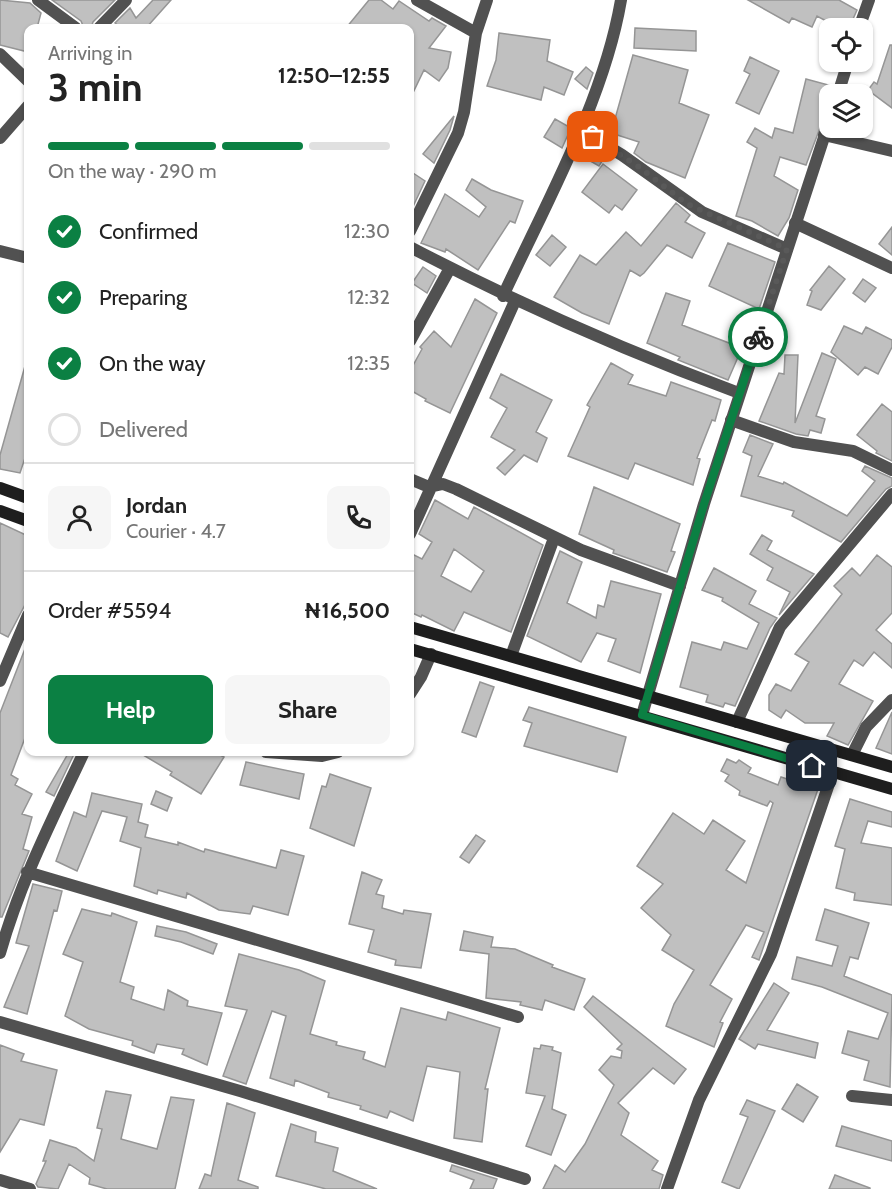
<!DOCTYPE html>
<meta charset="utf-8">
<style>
body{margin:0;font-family:Cabin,sans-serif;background:#f6f6f6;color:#222;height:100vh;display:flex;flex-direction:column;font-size:22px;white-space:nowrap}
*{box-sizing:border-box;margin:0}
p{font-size:20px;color:#767676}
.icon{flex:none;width:33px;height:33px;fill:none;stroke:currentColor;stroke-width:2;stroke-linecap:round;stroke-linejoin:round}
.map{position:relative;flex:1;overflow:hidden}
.details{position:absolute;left:24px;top:24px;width:390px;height:732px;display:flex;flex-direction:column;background:#fff;border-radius:12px;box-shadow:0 2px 4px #0004}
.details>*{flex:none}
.fabs{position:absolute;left:819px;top:18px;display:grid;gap:12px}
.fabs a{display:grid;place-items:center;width:54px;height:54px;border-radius:12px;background:#fff;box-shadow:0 2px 4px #0004;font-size:30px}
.pin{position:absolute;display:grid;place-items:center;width:51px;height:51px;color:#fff;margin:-26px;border-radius:12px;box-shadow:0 3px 9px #0006}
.courier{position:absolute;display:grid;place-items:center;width:60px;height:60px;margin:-30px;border:4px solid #0b8043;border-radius:50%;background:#fff;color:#222;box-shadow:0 2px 8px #0007}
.head em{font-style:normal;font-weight:700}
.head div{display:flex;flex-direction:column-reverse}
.head{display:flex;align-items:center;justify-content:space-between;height:102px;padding:0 24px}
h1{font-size:39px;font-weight:700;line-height:45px}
.bar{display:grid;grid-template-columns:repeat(4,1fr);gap:9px 6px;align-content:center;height:72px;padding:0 24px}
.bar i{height:8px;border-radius:4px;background:#e0e0e0}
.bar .selected{background:#0b8043}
.bar p{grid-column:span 4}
.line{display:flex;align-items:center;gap:15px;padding:0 24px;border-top:2px solid #e0e0e0}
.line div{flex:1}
.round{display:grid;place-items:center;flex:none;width:63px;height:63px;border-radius:12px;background:#f6f6f6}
ol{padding:0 24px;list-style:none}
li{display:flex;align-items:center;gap:18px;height:66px}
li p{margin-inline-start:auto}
li .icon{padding:6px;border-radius:50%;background:#0b8043;color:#fff;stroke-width:4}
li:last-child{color:#767676}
li i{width:33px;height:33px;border:3px solid #e0e0e0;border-radius:50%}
.cta{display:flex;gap:12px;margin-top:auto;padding:12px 24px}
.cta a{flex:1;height:69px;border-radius:12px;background:#0b8043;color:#fff;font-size:24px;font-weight:700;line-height:69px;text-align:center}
.cta a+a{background:#f6f6f6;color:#222}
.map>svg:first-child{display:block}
.building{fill:#c0c0c0;stroke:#959595;stroke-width:1.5;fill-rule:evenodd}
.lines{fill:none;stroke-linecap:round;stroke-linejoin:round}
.minor{stroke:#515151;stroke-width:12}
.tertiary{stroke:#515151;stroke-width:12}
.secondary{stroke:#1e1e1e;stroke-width:12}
.done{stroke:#595959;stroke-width:6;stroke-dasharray:0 10.8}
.route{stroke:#0b8043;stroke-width:8}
</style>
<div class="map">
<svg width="892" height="1189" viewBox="0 0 892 1189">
<rect width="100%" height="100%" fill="#fff"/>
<path class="building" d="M0 0 30 3 41 13 37 28H28V52L0 45Z
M52 0H115L93 22 91 28H84L81 21Z
M153 0H171L146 28H122L115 23 130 8 136 18Z
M369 0H381L393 9 399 1 429 21 432 18 446 26 429 48 451 52 448 68 439 81 424 70 410 99V28H346Z
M748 0H839L857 10 849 28H839L817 16 812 27 792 18 789 23Z
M635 28 696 31V51L634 48Z
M499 33 550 40 547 61 573 72 564 95 544 87 541 100 487 86 496 60Z
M890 45H892V108L868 90 874 82 877 84Z
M633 55 688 70 679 103 709 115 685 178 646 162 634 153 639 142 611 133Z
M750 57 779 71 759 114 736 103 750 74 744 71Z
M586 67 593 73 587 89 575 79Z
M806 79 832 86 826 112 806 165 780 157 774 176 798 190 789 218 778 236 752 221 736 216 757 148 747 142 755 128 772 138 775 128 793 133Z
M454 116 450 130 434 163 423 154Z
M555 119 571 128 562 148 544 137Z
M592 146 606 155 599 166 585 158Z
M603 164 637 190 622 210 615 205 609 213 582 192Z
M410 171 425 181 410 213Z
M472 179 491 190 523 201 515 223 510 221 478 270 446 249 445 252 421 243 445 194 479 217 486 207 466 190Z
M676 203 690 215 685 222 705 233 692 258 667 245 644 273 640 276 630 270 609 324 582 313 554 297 580 255 596 265 626 232 641 246Z
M892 227V255L879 244Z
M552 235 566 247 550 266 536 255Z
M728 243 775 262 759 309 709 286Z
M829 266 845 279 821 310 807 305 812 291 810 290Z
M423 267 436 276 427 293 412 283Z
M863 279 876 288 865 302 853 293Z
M666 293 690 301 682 325 742 348 728 380 678 360 680 357 647 343Z
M475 299 497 313 450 413 425 401 426 399 410 390V371L422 349 420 347 434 331 451 347Z
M844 326 862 334 866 327 892 340V347L878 374 865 367 858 375 831 352Z
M822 353 836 359 816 416 825 419 821 433 810 430 808 436 796 434 759 421 779 373 784 374 785 355H798L795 423Z
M611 363 633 375 628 384 666 396 671 382 721 400 715 421 712 420 697 458 700 459 693 485 635 463 628 479 568 456 590 407 587 405Z
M25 366H28V449L20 473 0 469V455Z
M501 374 552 400 536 432 547 438 537 462 524 455 505 475 497 468 515 450 491 437 507 408 490 398Z
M882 404 892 412V461L876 453 877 451 857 435Z
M750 435 773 444 758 476 783 484 784 482 847 516 875 481 862 471 865 466 892 478V486L886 489 841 542 792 516 794 511 741 496 752 456 743 452Z
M594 487 680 524 671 551 675 552 667 572 613 553 614 550 579 534Z
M435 500 468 519 474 507 543 545 511 632 464 612 454 631 422 615 421 617 410 612V553L422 559 432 542 419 534ZM454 549 484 571 471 592 441 576Z
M0 523 28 536V599L8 637 0 633Z
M762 535 772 541 767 550 814 574 779 615 790 592 767 580 773 568 750 554Z
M560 551 582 562 567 603 596 618 598 605 604 607 611 581 661 594 640 673 608 661 616 639 597 633 581 662 527 636Z
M877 555 892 567V613L876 630 892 644V668L874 652 863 666 854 660 839 684 873 701 848 745 827 736 834 723H805L786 710 781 718 769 710V695L776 684 791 691 809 662 795 654 842 594 834 586 852 568 860 576Z
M714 568 756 591 749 604 777 618 770 628 735 706 725 703 723 707 706 702 708 695 680 687 692 642 721 650 724 642 747 649 759 623 722 601 723 598 702 590Z
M28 641V730L11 775 18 779 15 785 32 794 22 814 32 817 23 849 29 851 2 917H0V713Z
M480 682 494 687 476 737 462 732Z
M529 707 626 737 617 772 524 746 532 723 523 720Z
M892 712V754L876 748Z
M69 752H75L54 796 46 792Z
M138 752H214L224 757 201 794 170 775 172 772Z
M727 759 736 763 739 760 751 768 748 773 778 785 781 777 818 789 759 960 752 957 764 932 746 925 710 985 732 999 720 1022 723 1023 714 1047 666 1026 674 1004 694 970 662 950 671 935 641 908 663 884 637 866 673 813 704 834 713 820 745 841 726 870 746 883 773 803 770 801 767 806 739 795 740 791 725 781 729 775 721 771Z
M246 762 304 774 299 799 240 785Z
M330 774 371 788 354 846 310 828 322 786 326 787Z
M156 791 172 798 167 811 151 804Z
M92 793 142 804 138 822 148 825 145 837 178 845V842L204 852 205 849 276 868 281 850 304 856 288 915 253 906 250 914 219 910 187 893 186 898 158 890 157 894 134 886 141 848 120 841 127 817 102 811 77 871 56 861 74 812 86 817Z
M850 799 892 812V827L868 821 861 843 892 848V905L854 900 855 893 836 888 845 849 835 846Z
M476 835 485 841 469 863 460 857Z
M362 872 382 880 376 894 384 896 382 908 403 914 404 910 431 914 421 968 395 965 396 960 368 952 374 930 349 924Z
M33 884 62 891 57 911 54 910 27 1014 4 1007 29 946 16 943Z
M82 909 111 916 112 913 137 922 120 982 134 987 131 999 164 1010 168 990 188 1001 187 1006 222 1013 207 1065 182 1054 184 1049 157 1044 154 1053 132 1045 133 1041 89 1029 65 1016 83 962 63 954Z
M825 909 869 923 858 959 850 957 844 976 892 995 890 1087 864 1080 869 1061 842 1053 848 1031 878 1039 888 1013 822 987 792 979 797 957 832 966 838 946 816 940Z
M157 926 186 932 217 944 213 954 181 942 155 936Z
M464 931 493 937 491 947 515 949 553 965 552 967 585 979 574 1010 545 1000 542 1010 520 1005 521 1002 486 998 489 954 460 950Z
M239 954 299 970 325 981 310 1034 337 1042 336 1045 365 1052 363 1059 385 1067 401 1008 446 1020 448 1012 500 1028 485 1089H488L482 1142 454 1138 460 1072 427 1066 413 1121 390 1111 387 1118 360 1109 361 1106 328 1097 329 1093 295 1080 294 1086 270 1078 286 1016 272 1011 246 1084 223 1076 247 1010 225 1006Z
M774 983 789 993 767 1030 818 1043 815 1058 758 1044 755 1049 739 1039Z
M593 996 686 1069 674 1084 653 1068 618 1103 629 1113 621 1135 658 1161 652 1170 663 1175 659 1189H543L555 1165 565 1172 585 1144 614 1085 599 1070 611 1056 621 1058 622 1051 617 1049 622 1044 584 1007Z
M0 1045 24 1054 21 1061 57 1070 44 1125 20 1119 0 1152Z
M541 1045 553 1047 552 1050 561 1053 552 1109 566 1115 551 1155 526 1146 545 1096 526 1093 534 1048 540 1049Z
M797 1084 818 1097 803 1122 782 1109Z
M106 1091 131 1095 121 1139 157 1149 171 1097 194 1100 175 1189H107L89 1184 90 1178 69 1164 58 1189 38 1187 36 1184 46 1161H43L50 1140 76 1148 94 1161 102 1129 97 1128Z
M747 1100 775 1111 739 1189 722 1182 748 1117 740 1114Z
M227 1103 255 1113 238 1180 258 1187V1189H199L205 1174 211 1176Z
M291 1124 316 1132 315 1142 338 1148 333 1171 377 1189H326L276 1176Z
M842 1126 892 1141V1161L836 1146Z
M452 1165 497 1179 493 1189H470L474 1180 450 1171Z
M835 1175 870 1188V1189H829Z"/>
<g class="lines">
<path class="minor" d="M38 0 76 28
M417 0 476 33
M99 28 126 0
M0 54 28 81
M579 129 622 155 702 212 787 249
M824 135 892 151
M0 138 28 106
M795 223 892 268
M410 231 458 133 464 112 476 33 487 0
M410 247C517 303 626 351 739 393
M0 251 28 258
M503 296C546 203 604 100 621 0
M410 341 450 268
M731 420 794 442 853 451 892 470
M410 479 429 487 443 484 456 489 581 550 680 586
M410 534 515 301
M511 656 554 538
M0 681 28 615
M410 694 421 677 431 654
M737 722 780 627 892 494
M266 752 322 756 338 752
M852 755 866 727 892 700
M27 872 518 1017
M0 953C20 882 53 818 84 752
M0 1022 240 1091 525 1179
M852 1096 892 1100
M0 1180 30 1189
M667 1189 699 1100 771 954 833 772"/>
<path class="tertiary" d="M859 28 869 0
M838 94 848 62
M642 715 704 504 830 119"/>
<path class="secondary" d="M0 488 28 498
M0 511 28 521
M410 627 892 767
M410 649 892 789"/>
</g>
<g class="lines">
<path class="done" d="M593 137 639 167 687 204 787 249 758 337"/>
<path class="route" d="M758 337 704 504 642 715 812 766"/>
</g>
</svg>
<div class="fabs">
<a><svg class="icon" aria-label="locate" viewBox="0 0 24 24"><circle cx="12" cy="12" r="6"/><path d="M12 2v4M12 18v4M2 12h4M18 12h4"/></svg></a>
<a><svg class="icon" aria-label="layers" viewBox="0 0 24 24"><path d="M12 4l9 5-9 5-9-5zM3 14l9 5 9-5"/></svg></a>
</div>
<div class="pin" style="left:593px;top:137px;background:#ea580c"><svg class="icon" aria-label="bag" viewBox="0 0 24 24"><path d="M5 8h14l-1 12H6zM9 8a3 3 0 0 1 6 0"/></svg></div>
<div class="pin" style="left:812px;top:766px;background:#1f2937"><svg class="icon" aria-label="home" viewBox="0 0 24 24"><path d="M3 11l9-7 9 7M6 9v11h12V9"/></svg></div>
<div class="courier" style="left:758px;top:337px"><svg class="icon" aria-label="bike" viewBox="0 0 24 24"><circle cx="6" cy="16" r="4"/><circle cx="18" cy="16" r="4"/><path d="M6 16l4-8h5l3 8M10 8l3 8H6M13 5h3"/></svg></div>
<section class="details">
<div class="head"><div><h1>3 min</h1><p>Arriving in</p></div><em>12:50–12:55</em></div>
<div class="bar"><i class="selected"></i><i class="selected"></i><i class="selected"></i><i></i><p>On the way · 290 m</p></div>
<ol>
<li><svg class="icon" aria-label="check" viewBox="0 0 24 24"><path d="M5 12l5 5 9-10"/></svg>Confirmed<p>12:30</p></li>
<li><svg class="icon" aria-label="check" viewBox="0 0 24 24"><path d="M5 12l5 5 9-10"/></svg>Preparing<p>12:32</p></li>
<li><svg class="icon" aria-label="check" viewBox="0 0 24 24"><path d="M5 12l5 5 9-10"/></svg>On the way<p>12:35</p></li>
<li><i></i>Delivered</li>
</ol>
<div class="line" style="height:108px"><a class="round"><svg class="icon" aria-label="person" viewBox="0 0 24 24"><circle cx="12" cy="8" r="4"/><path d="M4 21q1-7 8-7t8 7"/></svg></a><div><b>Jordan</b><p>Courier · 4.7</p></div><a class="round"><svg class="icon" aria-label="phone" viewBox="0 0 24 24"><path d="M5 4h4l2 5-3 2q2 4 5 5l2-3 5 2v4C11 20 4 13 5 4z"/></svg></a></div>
<div class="line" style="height:78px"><div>Order #5594</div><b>₦16,500</b></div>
<div class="cta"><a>Help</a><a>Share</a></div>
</section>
</div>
